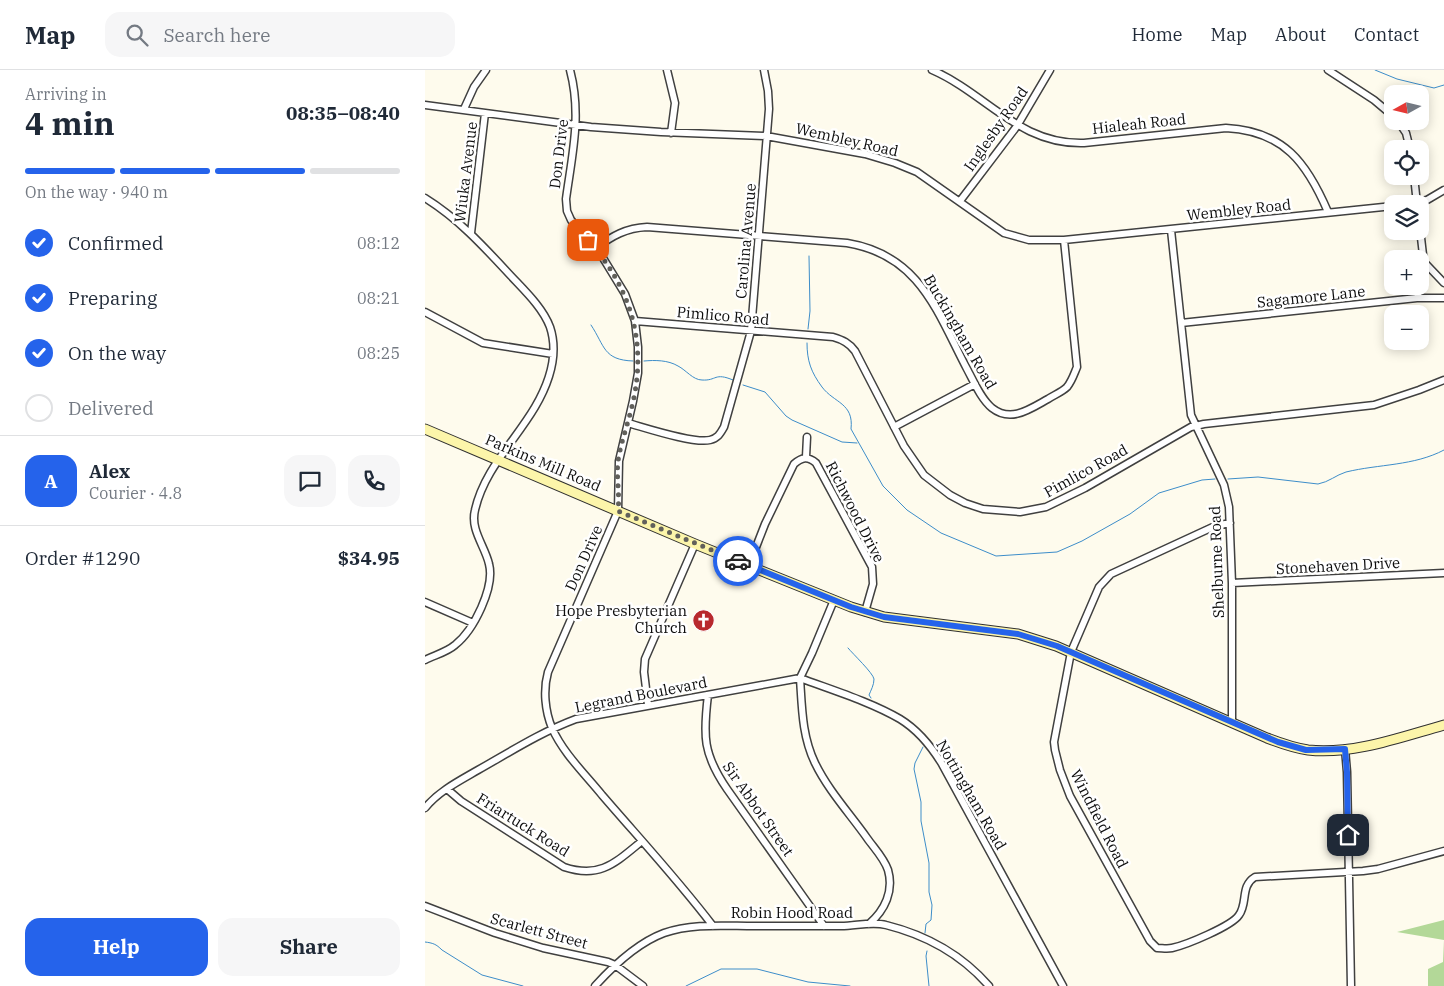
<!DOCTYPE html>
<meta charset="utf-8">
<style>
body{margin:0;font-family:"IBM Plex Serif",serif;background:#f6f6f7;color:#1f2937;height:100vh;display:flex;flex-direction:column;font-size:19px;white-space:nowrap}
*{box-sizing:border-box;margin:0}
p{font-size:16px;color:#747a83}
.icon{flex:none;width:28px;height:28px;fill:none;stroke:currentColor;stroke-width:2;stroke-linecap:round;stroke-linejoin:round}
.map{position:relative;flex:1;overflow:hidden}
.drawer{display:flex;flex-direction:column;background:#fff;width:425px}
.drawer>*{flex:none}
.needle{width:32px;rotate:262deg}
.fabs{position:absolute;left:959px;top:15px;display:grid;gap:10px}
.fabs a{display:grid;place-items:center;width:45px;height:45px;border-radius:10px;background:#fff;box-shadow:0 2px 12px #0003;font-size:25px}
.pin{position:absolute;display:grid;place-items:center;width:42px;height:42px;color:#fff;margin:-21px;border-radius:10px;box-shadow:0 2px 8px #0006}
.courier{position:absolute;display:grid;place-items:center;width:50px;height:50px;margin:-25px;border:4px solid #2563eb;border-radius:50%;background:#fff;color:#222;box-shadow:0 1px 6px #0007}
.headline em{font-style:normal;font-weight:800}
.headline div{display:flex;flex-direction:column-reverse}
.headline{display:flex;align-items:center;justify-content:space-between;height:85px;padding:0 25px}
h1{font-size:32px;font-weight:800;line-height:38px}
.bar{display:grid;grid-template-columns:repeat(4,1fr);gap:8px 5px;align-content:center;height:60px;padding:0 25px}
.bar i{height:6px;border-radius:4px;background:#e0e1e3}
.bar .current{background:#2563eb}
.bar p{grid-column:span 4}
.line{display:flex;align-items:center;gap:12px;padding:0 25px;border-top:1px solid #e0e1e3}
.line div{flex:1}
.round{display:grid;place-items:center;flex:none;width:52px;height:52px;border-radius:15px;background:#f6f6f7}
ol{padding:0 25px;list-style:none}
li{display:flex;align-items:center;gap:15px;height:55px}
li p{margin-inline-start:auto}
li .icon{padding:5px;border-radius:50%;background:#2563eb;color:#fff;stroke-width:4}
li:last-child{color:#747a83}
li i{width:28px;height:28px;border:2px solid #e0e1e3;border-radius:50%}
.primary-button{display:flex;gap:10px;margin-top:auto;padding:10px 25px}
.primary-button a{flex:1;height:58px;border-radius:15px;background:#2563eb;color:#fff;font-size:20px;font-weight:800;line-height:58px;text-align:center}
.primary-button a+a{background:#f6f6f7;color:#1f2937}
header{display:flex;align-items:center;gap:30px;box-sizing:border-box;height:70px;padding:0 25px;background:#fff;border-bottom:1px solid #e0e1e3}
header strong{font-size:24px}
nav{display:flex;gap:28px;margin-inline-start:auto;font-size:18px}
.search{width:350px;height:45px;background:#f6f6f7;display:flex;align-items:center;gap:12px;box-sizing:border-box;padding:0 18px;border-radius:15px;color:#747a83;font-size:19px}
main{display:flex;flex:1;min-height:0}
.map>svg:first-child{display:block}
.forest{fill:#b3d898}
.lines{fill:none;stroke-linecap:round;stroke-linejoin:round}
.stream{stroke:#3d8dc9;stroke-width:1}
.street-casing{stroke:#404040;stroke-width:9}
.secondary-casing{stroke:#2f2f2f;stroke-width:11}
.street{stroke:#fff;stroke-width:6}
.secondary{stroke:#fcf5aa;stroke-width:9}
.done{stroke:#61605b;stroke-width:5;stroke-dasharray:0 9}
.route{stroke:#2563eb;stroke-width:6}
.labels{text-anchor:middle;stroke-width:5;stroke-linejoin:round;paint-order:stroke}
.street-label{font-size:15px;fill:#0d0d0d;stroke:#fff}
.poi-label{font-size:15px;fill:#0d0d0d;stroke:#fff;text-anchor:end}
</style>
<header>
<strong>Map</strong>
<div class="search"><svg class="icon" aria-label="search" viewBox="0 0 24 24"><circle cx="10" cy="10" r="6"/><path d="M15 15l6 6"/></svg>Search here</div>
<nav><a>Home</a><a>Map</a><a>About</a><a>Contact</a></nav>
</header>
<main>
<section class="drawer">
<div class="headline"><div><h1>4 min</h1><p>Arriving in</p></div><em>08:35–08:40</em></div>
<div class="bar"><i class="current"></i><i class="current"></i><i class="current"></i><i></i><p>On the way · 940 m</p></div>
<ol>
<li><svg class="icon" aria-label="check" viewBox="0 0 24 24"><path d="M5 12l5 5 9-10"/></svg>Confirmed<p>08:12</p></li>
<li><svg class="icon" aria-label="check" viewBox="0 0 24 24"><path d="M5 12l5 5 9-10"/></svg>Preparing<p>08:21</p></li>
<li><svg class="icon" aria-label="check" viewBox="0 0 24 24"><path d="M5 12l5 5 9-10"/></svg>On the way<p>08:25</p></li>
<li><i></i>Delivered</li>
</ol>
<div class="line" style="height:90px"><b class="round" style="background:#2563eb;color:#fff">A</b><div><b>Alex</b><p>Courier · 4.8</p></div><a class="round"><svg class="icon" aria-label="chat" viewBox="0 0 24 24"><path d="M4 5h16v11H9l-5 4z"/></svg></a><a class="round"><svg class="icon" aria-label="phone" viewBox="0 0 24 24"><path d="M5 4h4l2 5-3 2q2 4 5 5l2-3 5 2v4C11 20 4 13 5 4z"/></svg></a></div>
<div class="line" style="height:65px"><div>Order #1290</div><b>$34.95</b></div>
<div class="primary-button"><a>Help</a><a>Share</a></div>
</section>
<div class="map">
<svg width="1019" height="916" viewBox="0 0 1019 916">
<rect width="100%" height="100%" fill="#fefbed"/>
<path class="forest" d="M1019 850V916H1003V899L1018 892 1019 870 972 862Z"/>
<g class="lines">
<path class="stream" d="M950 0 972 9 1009 18 1019 15
M166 255C180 276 178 290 208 291
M383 259 385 241 384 186
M382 273C382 291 386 302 397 317 409 333 429 333 426 359L458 416 482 440 516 463 571 486 632 482 657 471 705 444 734 423 777 410 790 409
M219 291C230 290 243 290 253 296 261 300 268 310 277 310 292 311 289 302 308 310
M318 315 340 322 361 346 367 350 417 372 432 373
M803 409 833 407 893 414C904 412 911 405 921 402 954 394 989 396 1019 380
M423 578C428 584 448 603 449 609 449 615 446 620 444 625L446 628
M498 677 490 693 489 699 496 732V751L504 793V822L507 835 506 850 501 854 500 863
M0 872C8 873 11 874 17 880L57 905 98 916
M502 881 501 886 504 916
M261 916 296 899H332L383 912 425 916"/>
<defs>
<path id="street" d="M145 0C157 45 147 85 141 129L142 141 146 150 178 188 200 224 210 251 213 277V303L208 331 194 391 193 441 123 602C118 620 120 641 127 658 138 683 160 704 177 725 214 768 253 810 288 856
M242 0 250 33 246 63
M507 0C562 24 594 75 659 73L801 58C859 61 882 93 903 142
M903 0 949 30 968 46
M0 35 166 57 236 62 341 66 440 84 470 93 492 102 579 163 604 170H639L968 136
M39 39 49 17 61 0
M973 51 981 63 985 79
M989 106 992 134
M0 128C34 149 60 178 86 206 100 221 118 238 125 257 134 284 124 313 110 337 90 371 59 400 50 440 45 460 60 476 64 494 70 517 49 560 30 575 22 582 10 585 0 590
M535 131 592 56 625 0
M985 134 1002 130 1019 120
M746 160 766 345 799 415 804 437 807 513V653
M46 163 60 43
M171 178C187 166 201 158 222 157L422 173C495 185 512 242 542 299 549 312 556 329 567 338 586 353 605 339 623 329 629 325 637 322 642 317 647 311 649 304 652 297L639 170
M1000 193 1019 213
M992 228 1000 202 995 159
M0 242 58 273 128 284
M210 251 408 267C418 270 424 273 430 281L479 376 499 405 525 425 540 433 558 439 595 442 621 437 660 418 766 357 779 354 949 335 994 320 1019 310
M756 253 992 228H1019
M203 353C221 358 269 374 285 370 293 368 295 364 299 357L326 261 344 39 343 21 339 0
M469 357 550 314
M381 387 382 367
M805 453 790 456 686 504 674 517 646 582 629 672 630 680 635 700 645 726 725 871 732 878C737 878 742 879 747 878 761 875 807 856 814 845 823 833 815 816 830 807L938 801 953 799 1019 781
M324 495 340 454 369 394C377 387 383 386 391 393L447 497 448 514 440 542
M807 513 1019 503
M0 532 48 553
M283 625C278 666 278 684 302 719L399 856
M223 635 219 602 220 589 270 474
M920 679 922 702 926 916
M22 719 36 731 139 797C175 809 190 793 217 771
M0 738C14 721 34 711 53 700 85 682 116 662 151 649L375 608 387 583 409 530
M0 836 70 863 118 878 183 892 190 895 218 916
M444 854C460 840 469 821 463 800 459 788 449 778 442 768 425 744 403 720 390 693 377 666 377 638 375 608 407 620 446 632 475 649 493 660 506 676 517 694L638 916
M170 916C189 895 212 873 239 863 267 853 299 856 329 856 358 856 387 856 416 856 431 856 447 851 461 855 501 865 537 885 564 916"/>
<path id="secondary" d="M0 359 270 474 426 537 459 547 593 564 631 576 842 668C855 673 869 678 883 680 928 685 976 667 1019 655"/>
</defs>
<use href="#street" class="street-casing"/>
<use href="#secondary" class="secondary-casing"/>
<use href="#street" class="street"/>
<use href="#secondary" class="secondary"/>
</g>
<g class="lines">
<path class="done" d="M163 170C205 217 222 270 208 332 204 351 196 371 193 391 191 407 195 424 193 441L313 491"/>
<path class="route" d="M313 491 426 537 459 547 593 564 632 576 853 672 881 680 920 679 922 702 923 765"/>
</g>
<defs>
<symbol id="church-disc" viewBox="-11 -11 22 22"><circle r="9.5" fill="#b8292d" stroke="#fff"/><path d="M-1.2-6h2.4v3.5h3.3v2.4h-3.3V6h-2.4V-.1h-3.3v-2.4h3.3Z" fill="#fff"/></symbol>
</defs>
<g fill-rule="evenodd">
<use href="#church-disc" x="266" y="538" width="25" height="25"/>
</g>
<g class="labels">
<g class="street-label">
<text transform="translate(714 54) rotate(-6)" y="5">Hialeah Road</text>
<text transform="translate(571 59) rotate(-55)" y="5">Inglesby Road</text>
<text transform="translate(422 70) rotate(13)" y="5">Wembley Road</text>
<text transform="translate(134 84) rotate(-83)" y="5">Don Drive</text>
<text transform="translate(41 102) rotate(-83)" y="5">Wiuka Avenue</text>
<text transform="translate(814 140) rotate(-6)" y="5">Wembley Road</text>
<text transform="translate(321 171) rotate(-85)" y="5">Carolina Avenue</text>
<text transform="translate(886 227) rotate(-6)" y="5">Sagamore Lane</text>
<text transform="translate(298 246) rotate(5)" y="5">Pimlico Road</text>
<text transform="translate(535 262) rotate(60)" y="5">Buckingham Road</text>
<text transform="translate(118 393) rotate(23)" y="5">Parkins Mill Road</text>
<text transform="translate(661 401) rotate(-29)" y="5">Pimlico Road</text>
<text transform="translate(430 442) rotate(63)" y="5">Richwood Drive</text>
<text transform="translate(159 488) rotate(-66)" y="5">Don Drive</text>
<text transform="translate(792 492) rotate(-92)" y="5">Shelburne Road</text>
<text transform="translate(913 496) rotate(-3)" y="5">Stonehaven Drive</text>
<text transform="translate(216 625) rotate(-11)" y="5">Legrand Boulevard</text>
<text transform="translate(546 725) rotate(60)" y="5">Nottingham Road</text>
<text transform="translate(333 739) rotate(55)" y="5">Sir Abbot Street</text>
<text transform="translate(674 749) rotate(63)" y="5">Windfield Road</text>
<text transform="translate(98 755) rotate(32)" y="5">Friartuck Road</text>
<text x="367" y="848">Robin Hood Road</text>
<text transform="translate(114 861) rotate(15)" y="5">Scarlett Street</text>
</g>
<g class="poi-label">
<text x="262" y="546">Hope Presbyterian<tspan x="262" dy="17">Church</tspan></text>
</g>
</g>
</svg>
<div class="fabs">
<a><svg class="needle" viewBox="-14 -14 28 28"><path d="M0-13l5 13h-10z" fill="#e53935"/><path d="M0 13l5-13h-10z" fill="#747a83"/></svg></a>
<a><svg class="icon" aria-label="locate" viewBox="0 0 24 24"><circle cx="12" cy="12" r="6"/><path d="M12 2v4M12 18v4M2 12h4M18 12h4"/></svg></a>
<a><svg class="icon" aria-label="layers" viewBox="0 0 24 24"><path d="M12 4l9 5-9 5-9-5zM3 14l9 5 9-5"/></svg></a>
<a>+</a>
<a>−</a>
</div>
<div class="pin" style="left:163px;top:170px;background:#ea580c"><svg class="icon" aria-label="bag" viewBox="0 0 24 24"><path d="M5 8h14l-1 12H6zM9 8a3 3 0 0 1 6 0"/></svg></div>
<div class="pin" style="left:923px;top:765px;background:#1f2937"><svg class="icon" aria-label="home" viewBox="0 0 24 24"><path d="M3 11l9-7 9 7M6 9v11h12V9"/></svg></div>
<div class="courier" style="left:313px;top:491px"><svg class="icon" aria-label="car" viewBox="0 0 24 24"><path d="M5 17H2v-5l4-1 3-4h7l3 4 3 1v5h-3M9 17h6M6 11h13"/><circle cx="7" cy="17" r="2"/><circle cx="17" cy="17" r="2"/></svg></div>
</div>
</main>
